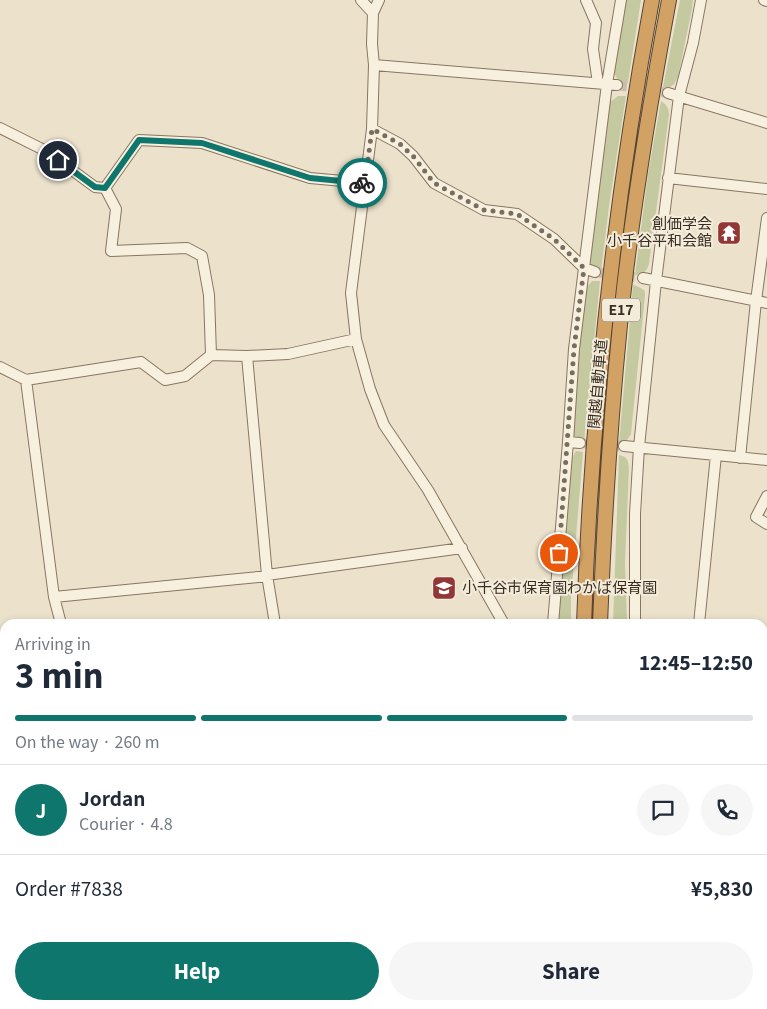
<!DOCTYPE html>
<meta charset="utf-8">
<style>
body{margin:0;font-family:Georgia,"Noto Sans JP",serif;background:#f6f6f7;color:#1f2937;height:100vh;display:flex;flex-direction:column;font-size:19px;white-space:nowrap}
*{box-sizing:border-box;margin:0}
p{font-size:16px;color:#747a83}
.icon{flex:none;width:28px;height:28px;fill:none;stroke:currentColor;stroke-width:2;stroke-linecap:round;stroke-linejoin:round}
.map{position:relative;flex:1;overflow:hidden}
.side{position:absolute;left:0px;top:619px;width:768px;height:391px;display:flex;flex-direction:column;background:#fff;border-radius:15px 15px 0 0;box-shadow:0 2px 8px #0003}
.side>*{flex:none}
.pin{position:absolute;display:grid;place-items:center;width:42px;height:42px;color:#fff;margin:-21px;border:2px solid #fff;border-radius:50%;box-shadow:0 1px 5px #0007}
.courier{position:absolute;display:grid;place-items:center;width:50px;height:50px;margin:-25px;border:4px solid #0f766e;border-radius:50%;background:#fff;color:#222;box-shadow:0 1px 6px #0007}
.head em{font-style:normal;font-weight:800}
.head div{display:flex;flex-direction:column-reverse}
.head{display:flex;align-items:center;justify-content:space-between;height:85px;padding:0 15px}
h1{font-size:32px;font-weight:800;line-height:38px}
.bar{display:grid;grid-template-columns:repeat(4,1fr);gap:8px 5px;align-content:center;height:60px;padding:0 15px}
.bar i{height:6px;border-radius:4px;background:#e0e1e3}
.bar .current{background:#0f766e}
.bar p{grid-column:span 4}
.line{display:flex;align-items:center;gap:12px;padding:0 15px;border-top:1px solid #e0e1e3}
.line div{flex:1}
.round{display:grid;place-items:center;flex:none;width:52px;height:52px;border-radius:26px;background:#f6f6f7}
.primary-button{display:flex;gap:10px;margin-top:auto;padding:10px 15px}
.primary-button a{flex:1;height:58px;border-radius:30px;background:#0f766e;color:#fff;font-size:20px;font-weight:800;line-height:58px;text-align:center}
.primary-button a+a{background:#f6f6f7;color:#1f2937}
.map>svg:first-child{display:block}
.green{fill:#c5c9a0}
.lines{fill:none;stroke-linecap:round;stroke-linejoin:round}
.river{stroke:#abc1bb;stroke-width:16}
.minor-tunnel{stroke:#c8beaa;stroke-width:10;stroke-dasharray:10 5;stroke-linecap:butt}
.minor-casing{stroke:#887561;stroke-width:12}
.highway-casing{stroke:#564434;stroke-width:16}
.minor{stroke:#f7f0de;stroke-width:10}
.highway{stroke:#d2a265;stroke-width:14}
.done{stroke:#786d5e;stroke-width:5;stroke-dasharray:0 9}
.route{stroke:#0f766e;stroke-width:6}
.labels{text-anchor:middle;stroke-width:4;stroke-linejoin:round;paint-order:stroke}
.shield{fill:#f4ecdb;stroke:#72675a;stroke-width:1}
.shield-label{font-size:14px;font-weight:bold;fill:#3a2e23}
.poi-label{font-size:15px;fill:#3a2e23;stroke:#f4ecdb;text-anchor:end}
.street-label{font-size:15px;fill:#3a2e23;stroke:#f4ecdb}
</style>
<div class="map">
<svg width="767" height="1009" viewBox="0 0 767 1009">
<rect width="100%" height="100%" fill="#ece2cc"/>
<path class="green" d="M625 0H641L628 82 619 81 613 72Z
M680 0H693L692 9 678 77 674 84 669 88 663 87Z
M618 96H626L609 206 601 272 591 269 589 263 606 121 610 102Z
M661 101C667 105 669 108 669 115L649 264C647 271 643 275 635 275L648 174Z
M592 281H600L584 442 574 439 572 436 583 305 586 288Z
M633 285C638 286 641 288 645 291V296L631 434 625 443H619Z
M576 451 583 452 571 598V624H556L571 460Z
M619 455C627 457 628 459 629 468L625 562 627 624H613Z"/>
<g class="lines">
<path class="river" d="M762 791 767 792
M422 1009 424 1005"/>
<path class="minor-tunnel" d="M617 85 668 93
M595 272 643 278
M580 443 624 446"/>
<defs>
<path id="minor" d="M361 0 373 13
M379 0 373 13 372 44 374 65 372 129 351 293 356 339 370 389 384 425 428 490 504 624
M586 0 596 23 593 49 598 83
M764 0 767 1
M374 65 617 85
M668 93 767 123
M0 128 46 151 95 187 105 188
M372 129 400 144 413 156 434 183 484 210 517 214 554 239 584 268 595 272
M668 178 767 189
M105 188 139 140 202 143 310 178 365 183
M105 188 116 209 111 251 187 248 202 256 209 295 211 355
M643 278 767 303
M247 356 267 575 275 624
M0 367 26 380 141 362 165 380 185 376 211 355 247 356 288 354 356 339
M26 380 54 597 61 624
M580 443 568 442 574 349 584 268 607 84 621 0
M624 446 767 460
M740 458 756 301 767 218
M767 496 756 517 767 524
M267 575 462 548
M54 597 268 576
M553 624 568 442
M635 624V514L639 447 656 281 679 96 693 43 701 0
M699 624 716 455
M0 800 5 801
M276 1005V1009
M409 1009 410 1005"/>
<path id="highway" d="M584 624C591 414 614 206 652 0
M600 624C604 524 610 425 620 325 631 216 649 108 669 0
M0 658 5 659
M762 729 767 728
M762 746 767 756
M762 963 767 950
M538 1005 544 1009
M594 1005V1009
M609 1005 610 1009
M663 1005 671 1009
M448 1009 450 1005
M470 1009 476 1005
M722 1009 729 1005"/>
</defs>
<use href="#minor" class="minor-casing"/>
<use href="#highway" class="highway-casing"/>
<use href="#minor" class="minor"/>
<use href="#highway" class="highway"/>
</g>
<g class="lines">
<path class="done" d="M362 183H365L372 129 400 144 413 156 434 183 484 210 517 214 554 239 584 268 574 349 559 553"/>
<path class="route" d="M58 160 95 187 105 188 139 140 202 143 310 178 362 183"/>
</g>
<defs>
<symbol id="temple-square" viewBox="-11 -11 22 22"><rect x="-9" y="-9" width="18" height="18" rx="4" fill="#923636" stroke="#f4ecdb"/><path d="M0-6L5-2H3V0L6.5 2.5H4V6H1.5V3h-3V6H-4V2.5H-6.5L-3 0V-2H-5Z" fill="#fff"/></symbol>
<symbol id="school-square" viewBox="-11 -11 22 22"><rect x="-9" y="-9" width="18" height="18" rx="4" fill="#923636" stroke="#f4ecdb"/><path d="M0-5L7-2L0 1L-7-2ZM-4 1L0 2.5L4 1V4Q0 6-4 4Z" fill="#fff"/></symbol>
</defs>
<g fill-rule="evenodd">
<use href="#temple-square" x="715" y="219" width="28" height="28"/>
<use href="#school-square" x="430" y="574" width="28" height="28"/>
</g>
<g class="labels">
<rect class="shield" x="602" y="298.5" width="38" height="23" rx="4"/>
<g class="shield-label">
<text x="621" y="315">E17</text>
</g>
<g class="poi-label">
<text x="712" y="229">創価学会<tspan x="712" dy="17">小千谷平和会館</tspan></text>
<text x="462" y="593" text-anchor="start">小千谷市保育園わかば保育園</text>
</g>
<g class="street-label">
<text transform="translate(598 384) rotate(-85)" y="5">関越自動車道</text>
</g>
</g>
</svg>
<div class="pin" style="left:559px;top:553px;background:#ea580c"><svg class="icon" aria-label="bag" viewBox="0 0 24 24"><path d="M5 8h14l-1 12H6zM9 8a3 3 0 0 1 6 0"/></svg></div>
<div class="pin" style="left:58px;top:160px;background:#1f2937"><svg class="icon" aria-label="home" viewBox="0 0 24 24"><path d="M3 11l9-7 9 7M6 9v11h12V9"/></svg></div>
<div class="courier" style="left:362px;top:183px"><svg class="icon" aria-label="bike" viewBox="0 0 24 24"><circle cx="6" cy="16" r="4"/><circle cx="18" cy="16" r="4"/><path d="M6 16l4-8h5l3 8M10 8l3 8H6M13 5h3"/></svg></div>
<section class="side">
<div class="head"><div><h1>3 min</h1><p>Arriving in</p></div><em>12:45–12:50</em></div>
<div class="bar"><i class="current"></i><i class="current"></i><i class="current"></i><i></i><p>On the way · 260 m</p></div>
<div class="line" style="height:90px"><b class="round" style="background:#0f766e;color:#fff">J</b><div><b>Jordan</b><p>Courier · 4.8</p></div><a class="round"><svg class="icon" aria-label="chat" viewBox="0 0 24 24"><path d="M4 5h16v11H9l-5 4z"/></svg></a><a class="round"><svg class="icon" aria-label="phone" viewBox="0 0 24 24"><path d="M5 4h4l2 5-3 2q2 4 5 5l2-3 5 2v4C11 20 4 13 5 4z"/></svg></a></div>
<div class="line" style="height:65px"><div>Order #7838</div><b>¥5,830</b></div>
<div class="primary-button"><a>Help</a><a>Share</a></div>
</section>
</div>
